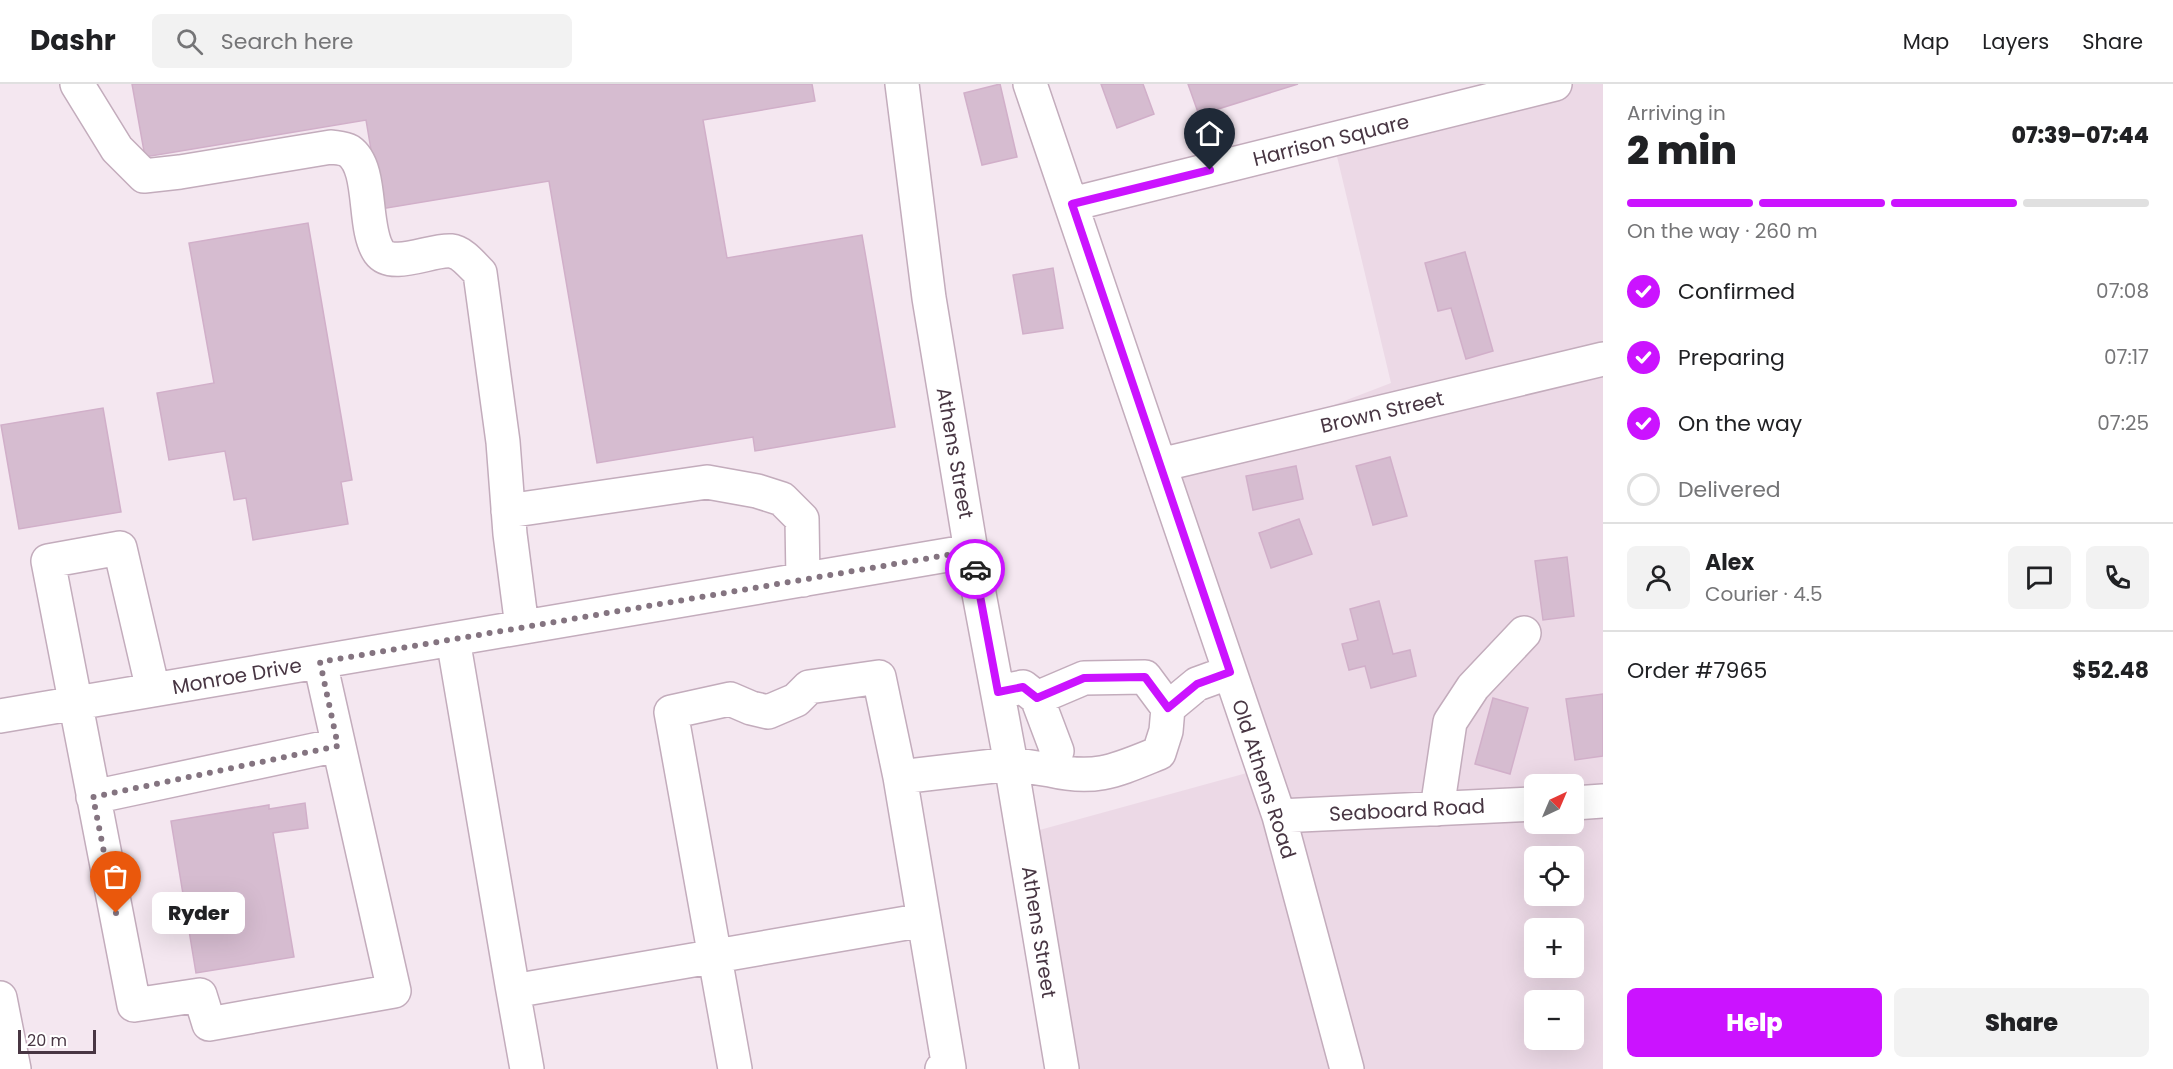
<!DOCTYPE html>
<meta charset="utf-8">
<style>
body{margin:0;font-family:Poppins,sans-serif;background:#f2f2f2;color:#202124;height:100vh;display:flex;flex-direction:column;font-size:22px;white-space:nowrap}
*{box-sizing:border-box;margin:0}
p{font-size:20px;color:#757577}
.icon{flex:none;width:33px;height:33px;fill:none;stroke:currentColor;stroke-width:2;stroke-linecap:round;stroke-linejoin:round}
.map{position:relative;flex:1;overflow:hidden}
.side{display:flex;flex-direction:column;background:#fff;width:570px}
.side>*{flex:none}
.needle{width:39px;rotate:44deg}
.fabs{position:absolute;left:1524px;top:690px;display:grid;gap:12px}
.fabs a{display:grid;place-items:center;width:60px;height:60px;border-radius:9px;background:#fff;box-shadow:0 6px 24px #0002;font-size:30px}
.scale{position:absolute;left:18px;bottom:15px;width:78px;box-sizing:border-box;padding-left:6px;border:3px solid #483643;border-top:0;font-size:16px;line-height:21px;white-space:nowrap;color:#483643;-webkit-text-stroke:4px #fff;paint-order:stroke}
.pin{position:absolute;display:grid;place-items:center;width:51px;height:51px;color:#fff;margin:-62px -26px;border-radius:50% 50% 50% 0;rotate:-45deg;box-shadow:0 0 6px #0007}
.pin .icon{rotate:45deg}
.courier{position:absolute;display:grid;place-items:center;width:60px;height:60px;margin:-30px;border:4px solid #cb13ff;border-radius:50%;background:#fff;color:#222;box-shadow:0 2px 8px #0007}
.bubble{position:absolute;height:42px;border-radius:9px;background:#fff;box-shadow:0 6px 24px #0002;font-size:20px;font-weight:800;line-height:42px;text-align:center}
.overview em{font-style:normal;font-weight:800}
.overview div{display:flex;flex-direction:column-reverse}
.overview{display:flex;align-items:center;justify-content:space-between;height:102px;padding:0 24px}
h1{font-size:39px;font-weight:800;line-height:45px}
.bar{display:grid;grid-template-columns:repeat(4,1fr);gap:9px 6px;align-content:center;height:72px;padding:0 24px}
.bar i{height:8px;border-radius:4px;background:#e0e0e0}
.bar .active{background:#cb13ff}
.bar p{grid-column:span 4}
.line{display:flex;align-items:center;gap:15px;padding:0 24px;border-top:2px solid #e0e0e0}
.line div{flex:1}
.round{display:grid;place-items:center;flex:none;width:63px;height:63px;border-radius:9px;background:#f2f2f2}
ol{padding:0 24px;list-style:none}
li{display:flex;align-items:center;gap:18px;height:66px}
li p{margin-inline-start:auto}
li .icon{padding:6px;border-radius:50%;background:#cb13ff;color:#fff;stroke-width:4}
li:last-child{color:#757577}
li i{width:33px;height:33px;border:3px solid #e0e0e0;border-radius:50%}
.button{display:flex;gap:12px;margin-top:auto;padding:12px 24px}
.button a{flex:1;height:69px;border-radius:9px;background:#cb13ff;color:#fff;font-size:24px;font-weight:800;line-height:69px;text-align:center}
.button a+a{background:#f2f2f2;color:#202124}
header{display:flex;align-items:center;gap:36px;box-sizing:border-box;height:84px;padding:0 30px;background:#fff;border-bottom:2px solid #e0e0e0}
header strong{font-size:28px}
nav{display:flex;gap:33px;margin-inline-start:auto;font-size:21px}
.search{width:420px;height:54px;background:#f2f2f2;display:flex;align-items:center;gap:15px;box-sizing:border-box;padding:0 21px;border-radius:9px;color:#757577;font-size:22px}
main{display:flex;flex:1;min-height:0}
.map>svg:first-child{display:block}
.residential{fill:#ecd9e6;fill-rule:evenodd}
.building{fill:#d6bcd0;stroke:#d1afc9;stroke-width:1.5}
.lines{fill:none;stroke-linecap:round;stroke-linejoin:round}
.minor-casing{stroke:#c3acbc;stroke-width:36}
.minor{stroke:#fff;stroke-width:33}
.done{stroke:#847480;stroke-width:6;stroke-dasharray:0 10.8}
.route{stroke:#cb13ff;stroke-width:8}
.labels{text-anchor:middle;stroke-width:4.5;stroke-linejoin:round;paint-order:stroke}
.street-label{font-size:20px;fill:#483643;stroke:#fff}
</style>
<header>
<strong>Dashr</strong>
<div class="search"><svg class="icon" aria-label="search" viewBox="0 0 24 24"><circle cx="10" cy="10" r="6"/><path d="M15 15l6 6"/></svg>Search here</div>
<nav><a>Map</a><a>Layers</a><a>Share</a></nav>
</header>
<main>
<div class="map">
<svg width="1603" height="985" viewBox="0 0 1603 985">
<rect width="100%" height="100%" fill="#f4e7f0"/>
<path class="residential" d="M1521 0H1603V985H1078L1025 750 1265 684 1178 381 1391 299 1330 43ZM1534 700H1574V740H1534ZM1534 772H1574V812H1534ZM1534 844H1574V884H1534ZM1534 916H1574V956H1534Z"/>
<path class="building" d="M132 0H812L815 17 703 36 727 174 862 151 895 343 755 367 753 353 597 379 549 97 381 125 366 36 145 73Z
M1000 0 1017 73 982 81 964 9Z
M1101 0H1143L1154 30 1117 44Z
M1188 0H1298L1199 31Z
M308 139 352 396 341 398 348 440 253 456 246 414 234 416 225 367 169 376 157 309 214 299 189 159Z
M1465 168 1493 267 1466 275 1451 224 1438 227 1425 179Z
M1053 184 1063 244 1023 250 1013 191Z
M103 324 121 428 19 445 1 341Z
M1390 373 1407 432 1373 441 1356 382Z
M1296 382 1303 415 1253 426 1246 392Z
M1299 435 1312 470 1271 484 1259 449Z
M1567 473 1574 532 1543 536 1535 477Z
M1379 517 1393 570 1410 566 1416 592 1371 604 1365 582 1349 586 1342 560 1358 556 1350 525Z
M1603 610V672L1575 676 1566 615Z
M1493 614 1528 624 1510 690 1475 680Z
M305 719 308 744 273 749 294 873 196 889 171 737 269 721V725Z"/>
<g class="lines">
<defs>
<path id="minor" d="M77 0 117 65 144 92 180 88 331 63C337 64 344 64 349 67 374 84 362 144 379 168 392 186 432 165 451 167 462 168 472 181 480 189L503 358 510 450 522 543
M902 0 929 214 971 467 1011 680 1062 985
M1030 0 1279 732 1347 985
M1072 120 1555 0
M1160 381 1603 275
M508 427 707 398 757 407 782 415 802 435 803 496
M453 555 512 901 525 905 924 836 900 693 1011 680 1050 686 1057 667 1037 614 1023 603 998 608
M153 606 120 464 48 477 134 921 200 911 209 940 394 907 320 578
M1037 614 1084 594 1145 593 1168 624
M0 632 971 467
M1050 686C1096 697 1117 686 1159 669L1166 647 1168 624 1197 600 1230 588
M93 713 338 661
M1574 719 1603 717
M1437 725 1450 638 1473 603 1524 549
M1279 732 1534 720
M924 836 949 984 942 985
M512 901 527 985
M0 914 14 985
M735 985 671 628 730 615 751 624 768 628 796 616 809 603 879 593 900 693"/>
</defs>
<use href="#minor" class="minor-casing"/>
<use href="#minor" class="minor"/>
</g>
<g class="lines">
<path class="done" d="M116 829 93 713 338 662 320 578 971 467 975 485"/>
<path class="route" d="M975 485 998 608 1023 603 1037 614 1084 594 1145 593 1168 624 1197 600 1230 588 1072 120 1210 86"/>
</g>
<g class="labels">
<g class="street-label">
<text transform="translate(1331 56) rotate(-14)" y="7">Harrison Square</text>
<text transform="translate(1382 328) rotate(-13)" y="7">Brown Street</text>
<text transform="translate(955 369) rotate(80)" y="7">Athens Street</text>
<text transform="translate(237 592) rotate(-10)" y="7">Monroe Drive</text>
<text transform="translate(1264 695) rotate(72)" y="7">Old Athens Road</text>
<text transform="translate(1407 726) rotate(-3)" y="7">Seaboard Road</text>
<text transform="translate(1039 848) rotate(81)" y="7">Athens Street</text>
</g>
</g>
</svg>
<div class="fabs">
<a><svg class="needle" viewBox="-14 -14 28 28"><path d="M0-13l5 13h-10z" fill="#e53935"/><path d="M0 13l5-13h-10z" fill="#757577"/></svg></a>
<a><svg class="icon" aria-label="locate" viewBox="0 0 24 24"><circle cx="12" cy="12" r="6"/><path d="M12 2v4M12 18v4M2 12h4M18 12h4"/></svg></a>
<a>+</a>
<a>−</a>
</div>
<div class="scale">20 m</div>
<div class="pin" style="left:116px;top:829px;background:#ea580c"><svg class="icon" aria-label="bag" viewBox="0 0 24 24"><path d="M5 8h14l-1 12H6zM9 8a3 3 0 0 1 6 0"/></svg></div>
<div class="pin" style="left:1210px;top:86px;background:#1f2937"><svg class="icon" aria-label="home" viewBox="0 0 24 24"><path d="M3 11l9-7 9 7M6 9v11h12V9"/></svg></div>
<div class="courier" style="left:975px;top:485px"><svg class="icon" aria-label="car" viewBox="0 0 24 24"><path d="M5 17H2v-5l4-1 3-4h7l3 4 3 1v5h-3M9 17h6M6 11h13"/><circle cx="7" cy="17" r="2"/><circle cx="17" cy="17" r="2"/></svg></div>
<div class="bubble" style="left:152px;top:808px;width:93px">Ryder</div>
</div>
<section class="side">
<div class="overview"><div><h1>2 min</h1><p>Arriving in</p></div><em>07:39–07:44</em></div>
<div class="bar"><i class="active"></i><i class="active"></i><i class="active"></i><i></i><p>On the way · 260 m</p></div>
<ol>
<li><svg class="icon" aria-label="check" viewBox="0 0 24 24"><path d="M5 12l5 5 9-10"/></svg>Confirmed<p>07:08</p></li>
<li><svg class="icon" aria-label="check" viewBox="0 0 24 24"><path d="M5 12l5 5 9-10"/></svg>Preparing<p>07:17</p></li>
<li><svg class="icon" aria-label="check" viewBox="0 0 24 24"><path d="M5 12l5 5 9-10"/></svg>On the way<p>07:25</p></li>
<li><i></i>Delivered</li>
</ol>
<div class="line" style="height:108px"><a class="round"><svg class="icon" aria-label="person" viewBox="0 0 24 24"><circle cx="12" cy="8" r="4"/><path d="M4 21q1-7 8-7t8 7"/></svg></a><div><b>Alex</b><p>Courier · 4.5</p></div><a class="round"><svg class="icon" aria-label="chat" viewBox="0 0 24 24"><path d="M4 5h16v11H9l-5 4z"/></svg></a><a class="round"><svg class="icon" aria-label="phone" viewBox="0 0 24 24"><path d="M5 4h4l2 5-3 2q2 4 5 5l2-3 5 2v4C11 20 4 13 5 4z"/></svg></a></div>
<div class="line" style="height:78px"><div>Order #7965</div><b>$52.48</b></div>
<div class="button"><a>Help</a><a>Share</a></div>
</section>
</main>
